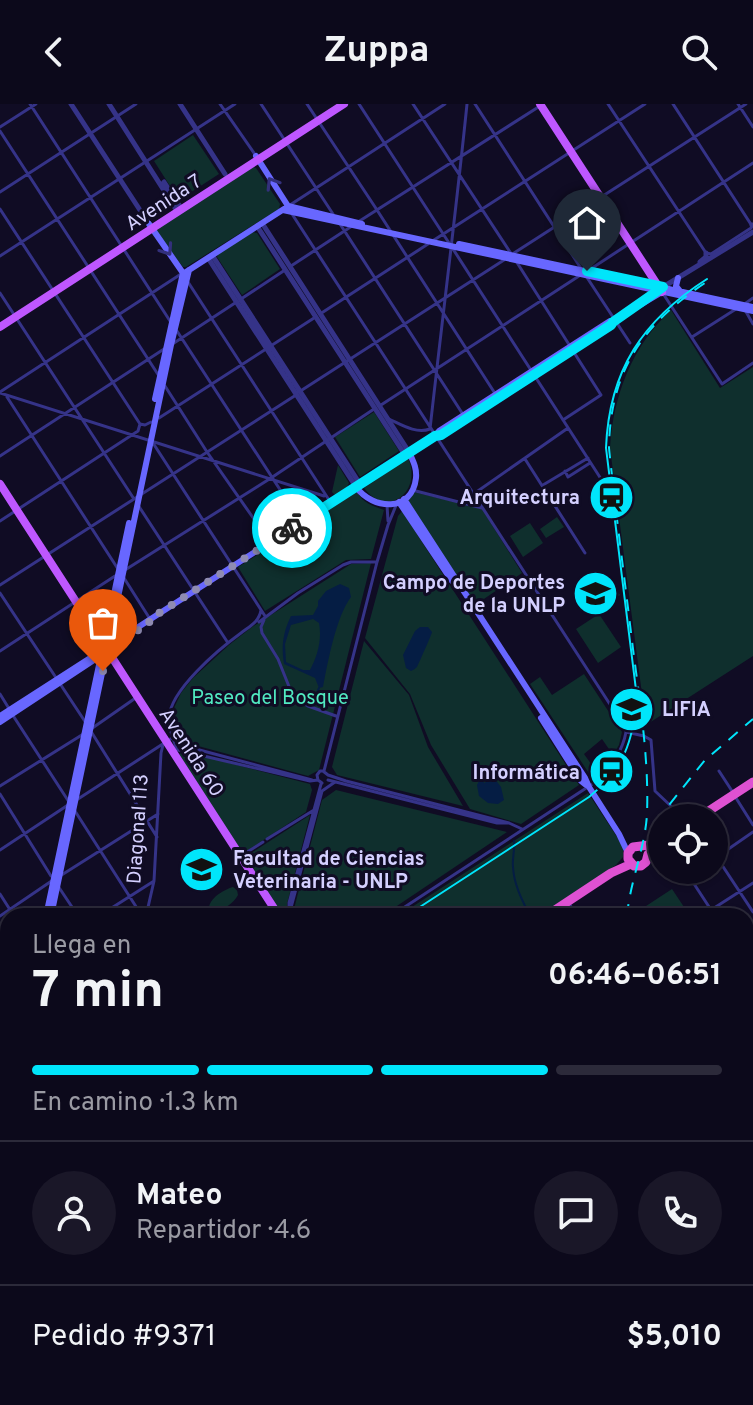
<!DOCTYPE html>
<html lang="es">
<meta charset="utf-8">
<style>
body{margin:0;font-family:Overpass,sans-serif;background:#1a1728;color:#f1f3f6;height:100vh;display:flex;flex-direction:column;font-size:30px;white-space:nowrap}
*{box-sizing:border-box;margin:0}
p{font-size:26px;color:#9a9aa3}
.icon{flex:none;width:44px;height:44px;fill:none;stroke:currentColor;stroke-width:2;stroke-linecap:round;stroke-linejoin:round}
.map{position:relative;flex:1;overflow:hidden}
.details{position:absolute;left:0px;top:804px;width:754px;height:498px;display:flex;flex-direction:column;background:#0c091b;border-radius:24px 24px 0 0;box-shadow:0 2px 6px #0004,0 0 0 2px #2c2a3a}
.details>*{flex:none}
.tools{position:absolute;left:648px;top:700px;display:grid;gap:16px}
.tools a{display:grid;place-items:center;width:80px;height:80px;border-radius:50%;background:#0c091b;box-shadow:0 2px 6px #0004,0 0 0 2px #2c2a3a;font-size:40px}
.pin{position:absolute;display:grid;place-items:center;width:68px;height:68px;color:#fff;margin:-82px -34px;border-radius:50% 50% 50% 0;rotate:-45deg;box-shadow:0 0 8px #0007}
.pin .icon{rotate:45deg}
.courier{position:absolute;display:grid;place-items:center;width:80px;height:80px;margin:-40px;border:6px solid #00e5fb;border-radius:50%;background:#fff;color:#222;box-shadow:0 2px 10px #0007}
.head em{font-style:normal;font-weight:700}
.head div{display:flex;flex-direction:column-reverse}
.head{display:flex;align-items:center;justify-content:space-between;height:136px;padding:0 32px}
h1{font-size:52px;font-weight:700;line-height:60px}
.bar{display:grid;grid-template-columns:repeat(4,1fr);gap:12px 8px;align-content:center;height:96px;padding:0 32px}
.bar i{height:10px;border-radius:6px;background:#2c2a3a}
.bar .current{background:#00e5fb}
.bar p{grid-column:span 4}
.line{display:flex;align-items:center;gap:20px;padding:0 32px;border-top:2px solid #2c2a3a}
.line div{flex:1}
.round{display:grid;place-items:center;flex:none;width:84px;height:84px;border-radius:42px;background:#1a1728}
header{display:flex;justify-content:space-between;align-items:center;height:104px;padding:0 32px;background:#0c091b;font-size:36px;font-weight:700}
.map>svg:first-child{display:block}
.green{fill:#0f2f2d}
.water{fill:#051d44;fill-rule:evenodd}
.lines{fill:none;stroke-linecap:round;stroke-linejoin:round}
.stream{stroke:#051d44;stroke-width:2}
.minor{stroke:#353388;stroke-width:3}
.tertiary{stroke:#353388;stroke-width:5}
.secondary{stroke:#6867ff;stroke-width:6}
.primary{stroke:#be57ff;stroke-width:8}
.trunk{stroke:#de51d2;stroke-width:9}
.tram{stroke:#00e5fb;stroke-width:2}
.rail{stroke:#00e5fb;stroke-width:2;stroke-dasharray:12 10;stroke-linecap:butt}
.oneway{stroke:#33307c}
.done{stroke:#8f8bb2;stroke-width:8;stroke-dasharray:0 14.4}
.route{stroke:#00e5fb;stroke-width:10}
.labels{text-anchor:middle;stroke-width:6;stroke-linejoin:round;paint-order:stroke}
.street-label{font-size:20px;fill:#d4d0ff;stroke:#100c24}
.poi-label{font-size:20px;font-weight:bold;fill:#d4d0ff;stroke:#100c24;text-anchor:end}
.park-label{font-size:20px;fill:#51e9c1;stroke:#100c24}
</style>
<header><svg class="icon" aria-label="back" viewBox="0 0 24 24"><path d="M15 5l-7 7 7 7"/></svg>Zuppa<svg class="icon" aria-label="search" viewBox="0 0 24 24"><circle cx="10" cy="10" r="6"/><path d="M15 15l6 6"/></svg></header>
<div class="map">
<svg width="753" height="1301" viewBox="0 0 753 1301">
<rect width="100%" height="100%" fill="#100c24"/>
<path class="green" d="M193 31 219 70 179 96 154 57Z
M253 63 256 64 280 100 279 105 186 163H183L157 128V124Z
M252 128 257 129 280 165 242 191 217 153 218 150Z
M671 206 720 284 753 263V552L646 621 610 344C613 292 632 242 671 206Z
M374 308 399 347 360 373 335 333Z
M408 354C423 388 387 415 364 384Z
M338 361 349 379 347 383 335 391 332 388Z
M357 388C363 399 373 402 384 406L371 455 346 456 265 507 238 463Z
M414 388 482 405 522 469 475 501 407 398Z
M402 407 579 681 521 720 470 705 431 641 410 590 365 534 398 412Z
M557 413 564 423 546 434 540 425Z
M530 419 543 439 523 453 510 432Z
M371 459 319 666 308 672 176 636 171 626 174 604 181 589 193 574 229 541 252 523 351 460Z
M612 480 620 491 604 502 596 492Z
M599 510 621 543 598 559 576 525Z
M364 537 409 591 428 643 463 702 337 671 332 663Z
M584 570 622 628 619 641 613 651 602 635 584 650 599 671 594 677 530 580 540 573 552 591Z
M183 647 310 680 312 686 306 708 242 750 179 651Z
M336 686 507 728 382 812H295V801L322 696Z
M588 689 623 742V753L616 761 539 812H398Z
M310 711 287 800V812L280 809 245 753Z
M233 783 237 786 238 791C234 799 222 807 213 809L209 806C208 795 223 786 233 783Z
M672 785 690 812H642L643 804Z"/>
<path class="water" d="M340 480 349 484 351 493C336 513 328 557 323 583L319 584 315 574 284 560C281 543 283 528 291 512L313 511 318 502V497L326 487ZM313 515 319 519C322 535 318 551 310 566H303L286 558 285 540 291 521Z
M420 523H428L432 528C432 530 418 561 417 563 415 565 413 566 411 567L406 564 403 551 415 527Z
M483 669H486V674L483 675 484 679 488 677V669L491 670 501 683 504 696 498 700 488 699 479 692 477 681Z"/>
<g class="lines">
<path class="stream" d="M316 591 319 584
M514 737C515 746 512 755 513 763 514 781 522 796 530 812
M120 1294 121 1301
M135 1294 137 1301"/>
<path class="minor" d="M30 0 170 217
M220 0 256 52
M261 0 333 110
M307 0 377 106 496 291
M359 0 449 139
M413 0 512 151
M475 0 582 166
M608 0 706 149 711 150 751 124 752 122 673 0
M738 0 753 23
M0 23 36 0
M0 27 159 272
M0 88 136 0
M290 101 445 0
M0 105 140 320
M292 110 624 622 626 628
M358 118 540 2
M340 120 464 312
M434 136 645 0
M453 145 603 378 607 409
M514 149 746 0
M0 152 235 0
M516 157 601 291 563 316
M291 162 352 122
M589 166 753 59
M586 172 630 239
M188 178 331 399
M0 189 134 395
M664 191 722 280 753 259
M241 195 285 166
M746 199 753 194
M745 206 753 220
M320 210 428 140
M177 227 301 418
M692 233 736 205
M174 239 235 199
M165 282 207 348 270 438
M302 286 504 156
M0 288 181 170
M0 289 324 392
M7 293 118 465
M381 301 579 172
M159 314 314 214
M389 315C402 321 416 330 430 325 442 217 456 108 467 0
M140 320 145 321 151 318
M153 339 265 512
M0 352 164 245
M525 355 585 449
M565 367 568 373 590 359
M543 381 588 354
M412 386 482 404
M475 389 568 324
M138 401 228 539
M387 401 388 417
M0 417 138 327 140 320
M125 466 271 374 374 305
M124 474 150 515
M0 481 296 291
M0 489 86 619
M264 516 261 523 262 529 278 555 290 585 296 595 308 602 336 612
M259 518 298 489 343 461 351 458H377
M0 547 115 472
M0 590 8 603
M12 610 69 698
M91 625 137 593
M626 628 644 632 651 636 655 687 673 704 682 707 691 714
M92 629 157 733
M177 640 312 676
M176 644C174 634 168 625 169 614 170 586 219 545 241 529 250 522 259 518 261 506
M174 645 310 677 318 676
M324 667 377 458 388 421 397 399
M719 667 732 687
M328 676 497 719H509L522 725
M322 679 318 676 317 671 320 667H323L328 671 346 677 509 719
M0 682 85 629
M0 690 51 772
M736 694 753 721
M78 695 172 634
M75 707 142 812
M267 735 314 706
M0 746 68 701
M714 749 753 808
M236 755 263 738
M714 755 753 728
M685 766 715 812
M60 772 158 710
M689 772 698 766
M58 782 78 812
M0 790 14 812
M570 801 577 812
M711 806 753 779
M289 811 322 687 335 678
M621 811V812
M0 812 53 776
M99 812 154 777
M146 812 154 777 161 649 163 641
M289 812V799L321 680
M391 812 600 675C612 663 623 645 626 628
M746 834 753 845
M746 838 753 834
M0 876 8 871
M0 892 8 905
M0 940 8 935
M746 1042 753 1037
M0 1100 8 1112
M0 1200 8 1211
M0 1212 8 1207
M0 1258 8 1251
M81 1294 87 1301
M113 1294 115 1301
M170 1294 177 1301
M242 1294 248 1301
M312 1294 318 1301
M382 1294 388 1301
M437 1294 443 1301
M0 1298 2 1301
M15 1301 23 1294
M79 1301 87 1294
M210 1301 218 1294
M282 1301 290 1294
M347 1301 355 1294
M407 1301 418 1294
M451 1301 462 1294"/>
<path class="tertiary" d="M71 0 149 120
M109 0 177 107
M180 0 225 70
M164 78 181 104
M262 119 409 348
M752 121H753
M257 122 405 351
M212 151 360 380
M208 154 356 383
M700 158 706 153V149
M663 183 753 128"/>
<path class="secondary" d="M256 52 288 102
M288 102 362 120
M283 106 753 207
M149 120 183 169
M459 140 753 203
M186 168 284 105
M678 174 676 182 680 187
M612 220 615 216 662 188
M155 295 183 169
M435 332 441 331 532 272
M356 383C373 406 412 409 416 374 417 364 413 357 409 348
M404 395 585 674 589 683 619 730 628 749
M399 398 452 477
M0 612 435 332 439 327 610 217 613 218
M541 614 581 677 586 681
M0 618 100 552
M46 812 129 419
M51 812 171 241 189 166
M4 1005 8 984
M124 1294 125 1301"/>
<path class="primary" d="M540 0 662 188
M0 223 344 0
M0 380 279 812
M0 1169 8 1163
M656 1294 660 1301
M663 1294 667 1301"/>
<path class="trunk" d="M698 714 753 678
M648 750 646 758 641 762H634L628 755V749L633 743 649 741 662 736
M546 812 611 769 631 760
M0 1007 8 1003
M0 1037 8 1032"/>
<path class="tram" d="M406 812 589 693C624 665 633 637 637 594L606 344C609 266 643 216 707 175
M0 1025 8 1022"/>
<path class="rail" d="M648 739 669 701 705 656 753 615
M627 812C630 777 645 745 647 710 649 655 640 599 633 545 625 478 616 411 609 344 610 265 645 218 708 177
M746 1074 753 1085"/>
</g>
<defs><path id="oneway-chevron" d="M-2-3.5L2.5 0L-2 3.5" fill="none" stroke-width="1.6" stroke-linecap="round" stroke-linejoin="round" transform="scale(2)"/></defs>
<g class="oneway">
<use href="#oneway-chevron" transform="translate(272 79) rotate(-122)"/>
<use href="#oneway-chevron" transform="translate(167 146) rotate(56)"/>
</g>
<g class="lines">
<path class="done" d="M103 567 107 547 149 519 150 515 292 424"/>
<path class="route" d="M292 424 435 332 441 331 611 221 613 218 663 183 587 167"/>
</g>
<defs>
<symbol id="station-disc" viewBox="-11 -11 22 22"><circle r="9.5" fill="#00e5fb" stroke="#100c24"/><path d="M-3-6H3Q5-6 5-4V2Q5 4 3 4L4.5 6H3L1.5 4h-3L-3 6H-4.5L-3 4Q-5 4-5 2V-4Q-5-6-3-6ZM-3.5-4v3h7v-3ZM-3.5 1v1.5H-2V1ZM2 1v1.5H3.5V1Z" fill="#111"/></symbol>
<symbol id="university-disc" viewBox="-11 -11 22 22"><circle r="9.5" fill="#00e5fb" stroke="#100c24"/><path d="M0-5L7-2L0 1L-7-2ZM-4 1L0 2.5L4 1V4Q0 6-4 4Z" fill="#111"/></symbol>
</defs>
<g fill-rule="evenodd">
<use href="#station-disc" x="586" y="368" width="51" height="51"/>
<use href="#university-disc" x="570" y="464" width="51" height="51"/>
<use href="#university-disc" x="606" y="580" width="51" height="51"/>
<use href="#station-disc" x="586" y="642" width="51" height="51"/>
<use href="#university-disc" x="176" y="740" width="51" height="51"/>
</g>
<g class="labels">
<g class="street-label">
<text transform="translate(163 98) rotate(-33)" y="7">Avenida 7</text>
<text transform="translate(192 648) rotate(57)" y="7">Avenida 60</text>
<text transform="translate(137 725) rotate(-86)" y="7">Diagonal 113</text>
</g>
<g class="poi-label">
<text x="580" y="400">Arquitectura</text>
<text x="565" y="485">Campo de Deportes<tspan x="565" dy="23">de la UNLP</tspan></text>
<text x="662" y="612" text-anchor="start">LIFIA</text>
<text x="580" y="675">Informática</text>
<text x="233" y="761" text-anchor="start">Facultad de Ciencias<tspan x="233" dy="23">Veterinaria - UNLP</tspan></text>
</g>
<g class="park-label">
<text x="270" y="600">Paseo del Bosque</text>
</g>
</g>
</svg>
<div class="tools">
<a><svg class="icon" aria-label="locate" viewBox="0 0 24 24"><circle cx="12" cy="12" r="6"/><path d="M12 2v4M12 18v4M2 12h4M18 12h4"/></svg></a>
</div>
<div class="pin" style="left:103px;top:567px;background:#ea580c"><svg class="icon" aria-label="bag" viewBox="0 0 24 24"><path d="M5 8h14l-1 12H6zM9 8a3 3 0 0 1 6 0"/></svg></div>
<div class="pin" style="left:587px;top:167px;background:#1f2937"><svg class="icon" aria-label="home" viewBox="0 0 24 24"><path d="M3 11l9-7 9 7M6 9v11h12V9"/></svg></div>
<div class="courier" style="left:292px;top:424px"><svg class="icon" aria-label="bike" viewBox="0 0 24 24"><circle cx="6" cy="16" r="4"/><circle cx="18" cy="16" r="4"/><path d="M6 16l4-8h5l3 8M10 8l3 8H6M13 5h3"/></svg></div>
<section class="details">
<div class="head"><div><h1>7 min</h1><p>Llega en</p></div><em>06:46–06:51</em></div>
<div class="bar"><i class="current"></i><i class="current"></i><i class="current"></i><i></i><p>En camino · 1.3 km</p></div>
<div class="line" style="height:144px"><a class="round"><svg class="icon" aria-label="person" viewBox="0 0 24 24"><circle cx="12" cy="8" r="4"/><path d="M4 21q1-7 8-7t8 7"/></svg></a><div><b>Mateo</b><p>Repartidor · 4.6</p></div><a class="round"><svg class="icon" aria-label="chat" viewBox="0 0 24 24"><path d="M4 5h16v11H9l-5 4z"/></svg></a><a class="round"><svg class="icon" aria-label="phone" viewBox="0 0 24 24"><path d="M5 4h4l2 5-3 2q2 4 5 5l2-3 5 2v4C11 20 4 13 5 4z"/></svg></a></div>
<div class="line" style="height:104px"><div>Pedido #9371</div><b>$5,010</b></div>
</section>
</div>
